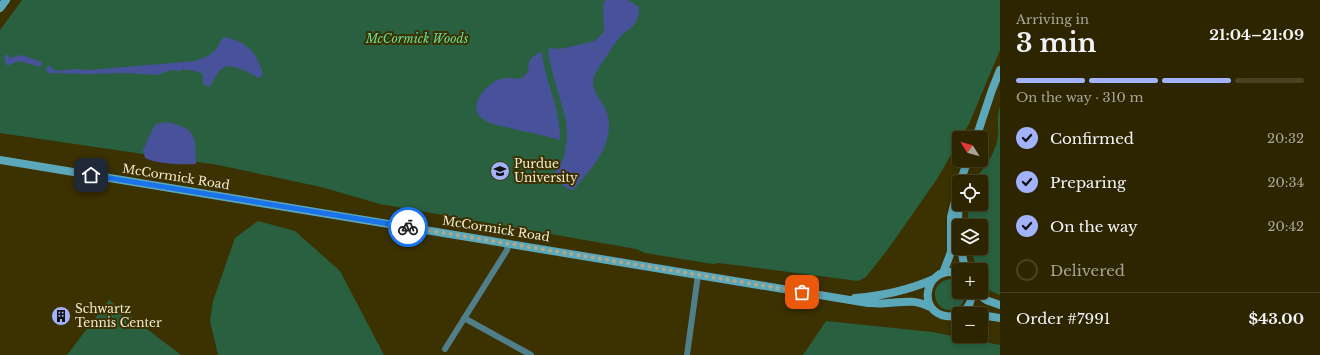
<!DOCTYPE html>
<meta charset="utf-8">
<style>
body{margin:0;font-family:"Libre Baskerville",serif;background:#39310f;color:#f1f3f6;height:100vh;display:flex;flex-direction:column;font-size:15px;white-space:nowrap}
*{box-sizing:border-box;margin:0}
p{font-size:13px;color:#a7a599}
.icon{flex:none;width:22px;height:22px;fill:none;stroke:currentColor;stroke-width:2;stroke-linecap:round;stroke-linejoin:round}
.map{position:relative;flex:1;overflow:hidden}
.details{display:flex;flex-direction:column;background:#2d2500;width:320px}
.details>*{flex:none}
.needle{width:26px;rotate:307deg}
.tools{position:absolute;left:952px;top:131px;display:grid;gap:8px}
.tools a{display:grid;place-items:center;width:36px;height:36px;border-radius:4px;background:#2d2500;box-shadow:0 2px 6px #0003,0 0 0 1px #484222;font-size:20px}
.pin{position:absolute;display:grid;place-items:center;width:34px;height:34px;color:#fff;margin:-17px;border-radius:8px;box-shadow:0 2px 6px #0006}
.courier{position:absolute;display:grid;place-items:center;width:40px;height:40px;margin:-20px;border:3px solid #1a73e8;border-radius:50%;background:#fff;color:#222;box-shadow:0 1px 5px #0007}
.summary em{font-style:normal;font-weight:800}
.summary div{display:flex;flex-direction:column-reverse}
.summary{display:flex;align-items:center;justify-content:space-between;height:68px;padding:0 16px}
h1{font-size:26px;font-weight:800;line-height:30px}
.bar{display:grid;grid-template-columns:repeat(4,1fr);gap:6px 4px;align-content:center;height:48px;padding:0 16px}
.bar i{height:5px;border-radius:3px;background:#484222}
.bar .on{background:#a3b2fd}
.bar p{grid-column:span 4}
.line{display:flex;align-items:center;gap:10px;padding:0 16px;border-top:1px solid #484222}
.line div{flex:1}
ol{padding:0 16px;list-style:none}
li{display:flex;align-items:center;gap:12px;height:44px}
li p{margin-inline-start:auto}
li .icon{padding:4px;border-radius:50%;background:#a3b2fd;color:#111;stroke-width:4}
li:last-child{color:#a7a599}
li i{width:22px;height:22px;border:2px solid #484222;border-radius:50%}
main{display:flex;flex:1;min-height:0}
.map>svg:first-child{display:block}
.green{fill:#296140}
.water{fill:#48529b}
.lines{fill:none;stroke-linecap:round;stroke-linejoin:round}
.street{stroke:#507e89;stroke-width:6}
.secondary{stroke:#5ca8bb;stroke-width:8}
.done{stroke:#b1a988;stroke-width:4;stroke-dasharray:0 7.2}
.route{stroke:#1a73e8;stroke-width:5}
.labels{text-anchor:middle;stroke-width:4;stroke-linejoin:round;paint-order:stroke}
.park-label{font-size:12px;font-style:italic;fill:#67de98;stroke:#3c3100}
.poi-label{font-size:12px;fill:#f0ead1;stroke:#3c3100;text-anchor:start}
.street-label{font-size:12px;fill:#f0ead1;stroke:#3c3100}
</style>
<main>
<div class="map">
<svg width="1000" height="355" viewBox="0 0 1000 355">
<rect width="100%" height="100%" fill="#3c3100"/>
<path class="green" d="M22 0H1000V50L969 124 961 138H959V141L937 179 888 249 866 277 858 281 719 263 713 264 645 253 636 249 380 204 321 187 218 165 0 133V30Z
M1000 107V295C984 288 981 288 981 270H977L973 257 971 248H981V226H968V204H981V182H974C983 168 995 155 998 138 999 127 996 117 1000 107Z
M258 221 295 231 340 271 384 355H218L210 321 213 301 235 238Z
M951 279 959 282V292H965C965 298 964 305 957 308 936 319 923 282 951 279Z
M109 300 181 355H67Z
M826 321 932 332 1000 345V355H803Z"/>
<path class="water" d="M606 0H628L639 7C639 26 631 26 619 38 615 43 596 71 594 77 590 89 601 100 606 110 618 140 592 169 573 190 564 188 557 181 555 172L564 158 567 137 566 120 552 71 548 52 550 48 560 49 595 41 604 32 603 4Z
M224 37C246 41 258 53 263 75L259 78C251 74 231 62 223 68 217 72 213 81 210 87L203 84V75L200 72 183 69 180 71 171 70 157 75 128 73 91 74 48 73 46 70 48 65 56 71 75 69 90 70 195 61C204 58 214 54 219 45 221 41 220 40 224 37Z
M542 52C545 82 561 109 560 140 546 136 533 133 518 130 508 127 496 126 486 121 467 111 480 93 491 84 496 80 502 78 508 78 514 78 519 80 523 77 535 69 520 60 542 52Z
M6 54 10 58 21 55 42 62 40 67 19 61 7 66 4 58Z
M167 122C198 129 195 137 196 164 183 165 156 164 145 158L143 150 154 126 157 124Z"/>
<g class="lines">
<path class="street" d="M464 318 531 355
M445 349 507 250 508 244
M687 355 698 275"/>
<path class="secondary" d="M0 8 6 0
M976 138 992 90 1000 70
M0 160 868 303C875 303 881 304 888 303 905 302 913 299 930 307
M960 182 968 160
M959 200 958 219 959 229
M961 248 965 270
M943 273 951 252V217L959 185
M959 274C924 260 911 323 959 316
M976 292 986 300 1000 305
M855 298C882 296 909 290 934 279
M961 314C969 308 972 301 972 292
M981 315 1000 318"/>
</g>
<g class="lines">
<path class="done" d="M408 227 802 292"/>
<path class="route" d="M91 175 408 227"/>
</g>
<defs>
<symbol id="university-disc" viewBox="-11 -11 22 22"><circle r="9.5" fill="#a3b2fd" stroke="#3c3100"/><path d="M0-5L7-2L0 1L-7-2ZM-4 1L0 2.5L4 1V4Q0 6-4 4Z" fill="#111"/></symbol>
<symbol id="building-disc" viewBox="-11 -11 22 22"><circle r="9.5" fill="#a3b2fd" stroke="#3c3100"/><path d="M-4-6H4V6H1V3H-1V6H-4ZM-2.5-4.3h1.7v1.8h-1.7ZM.8-4.3h1.7v1.8H.8ZM-2.5-1h1.7V.8h-1.7ZM.8-1h1.7V.8H.8Z" fill="#111"/></symbol>
</defs>
<g fill-rule="evenodd">
<use href="#university-disc" x="489" y="160" width="22" height="22"/>
<use href="#building-disc" x="50" y="305" width="22" height="22"/>
</g>
<g class="labels">
<g class="park-label">
<text x="417" y="43">McCormick Woods</text>
</g>
<g class="poi-label">
<text x="514" y="168">Purdue<tspan x="514" dy="14">University</tspan></text>
<text x="75" y="313">Schwartz<tspan x="75" dy="14">Tennis Center</tspan></text>
</g>
<g class="street-label">
<text transform="translate(176 177) rotate(9)" y="4">McCormick Road</text>
<text transform="translate(496 229) rotate(9)" y="4">McCormick Road</text>
</g>
</g>
</svg>
<div class="tools">
<a><svg class="needle" viewBox="-14 -14 28 28"><path d="M0-13l5 13h-10z" fill="#e53935"/><path d="M0 13l5-13h-10z" fill="#a7a599"/></svg></a>
<a><svg class="icon" aria-label="locate" viewBox="0 0 24 24"><circle cx="12" cy="12" r="6"/><path d="M12 2v4M12 18v4M2 12h4M18 12h4"/></svg></a>
<a><svg class="icon" aria-label="layers" viewBox="0 0 24 24"><path d="M12 4l9 5-9 5-9-5zM3 14l9 5 9-5"/></svg></a>
<a>+</a>
<a>−</a>
</div>
<div class="pin" style="left:802px;top:292px;background:#ea580c"><svg class="icon" aria-label="bag" viewBox="0 0 24 24"><path d="M5 8h14l-1 12H6zM9 8a3 3 0 0 1 6 0"/></svg></div>
<div class="pin" style="left:91px;top:175px;background:#1f2937"><svg class="icon" aria-label="home" viewBox="0 0 24 24"><path d="M3 11l9-7 9 7M6 9v11h12V9"/></svg></div>
<div class="courier" style="left:408px;top:227px"><svg class="icon" aria-label="bike" viewBox="0 0 24 24"><circle cx="6" cy="16" r="4"/><circle cx="18" cy="16" r="4"/><path d="M6 16l4-8h5l3 8M10 8l3 8H6M13 5h3"/></svg></div>
</div>
<section class="details">
<div class="summary"><div><h1>3 min</h1><p>Arriving in</p></div><em>21:04–21:09</em></div>
<div class="bar"><i class="on"></i><i class="on"></i><i class="on"></i><i></i><p>On the way · 310 m</p></div>
<ol>
<li><svg class="icon" aria-label="check" viewBox="0 0 24 24"><path d="M5 12l5 5 9-10"/></svg>Confirmed<p>20:32</p></li>
<li><svg class="icon" aria-label="check" viewBox="0 0 24 24"><path d="M5 12l5 5 9-10"/></svg>Preparing<p>20:34</p></li>
<li><svg class="icon" aria-label="check" viewBox="0 0 24 24"><path d="M5 12l5 5 9-10"/></svg>On the way<p>20:42</p></li>
<li><i></i>Delivered</li>
</ol>
<div class="line" style="height:52px"><div>Order #7991</div><b>$43.00</b></div>
</section>
</main>
